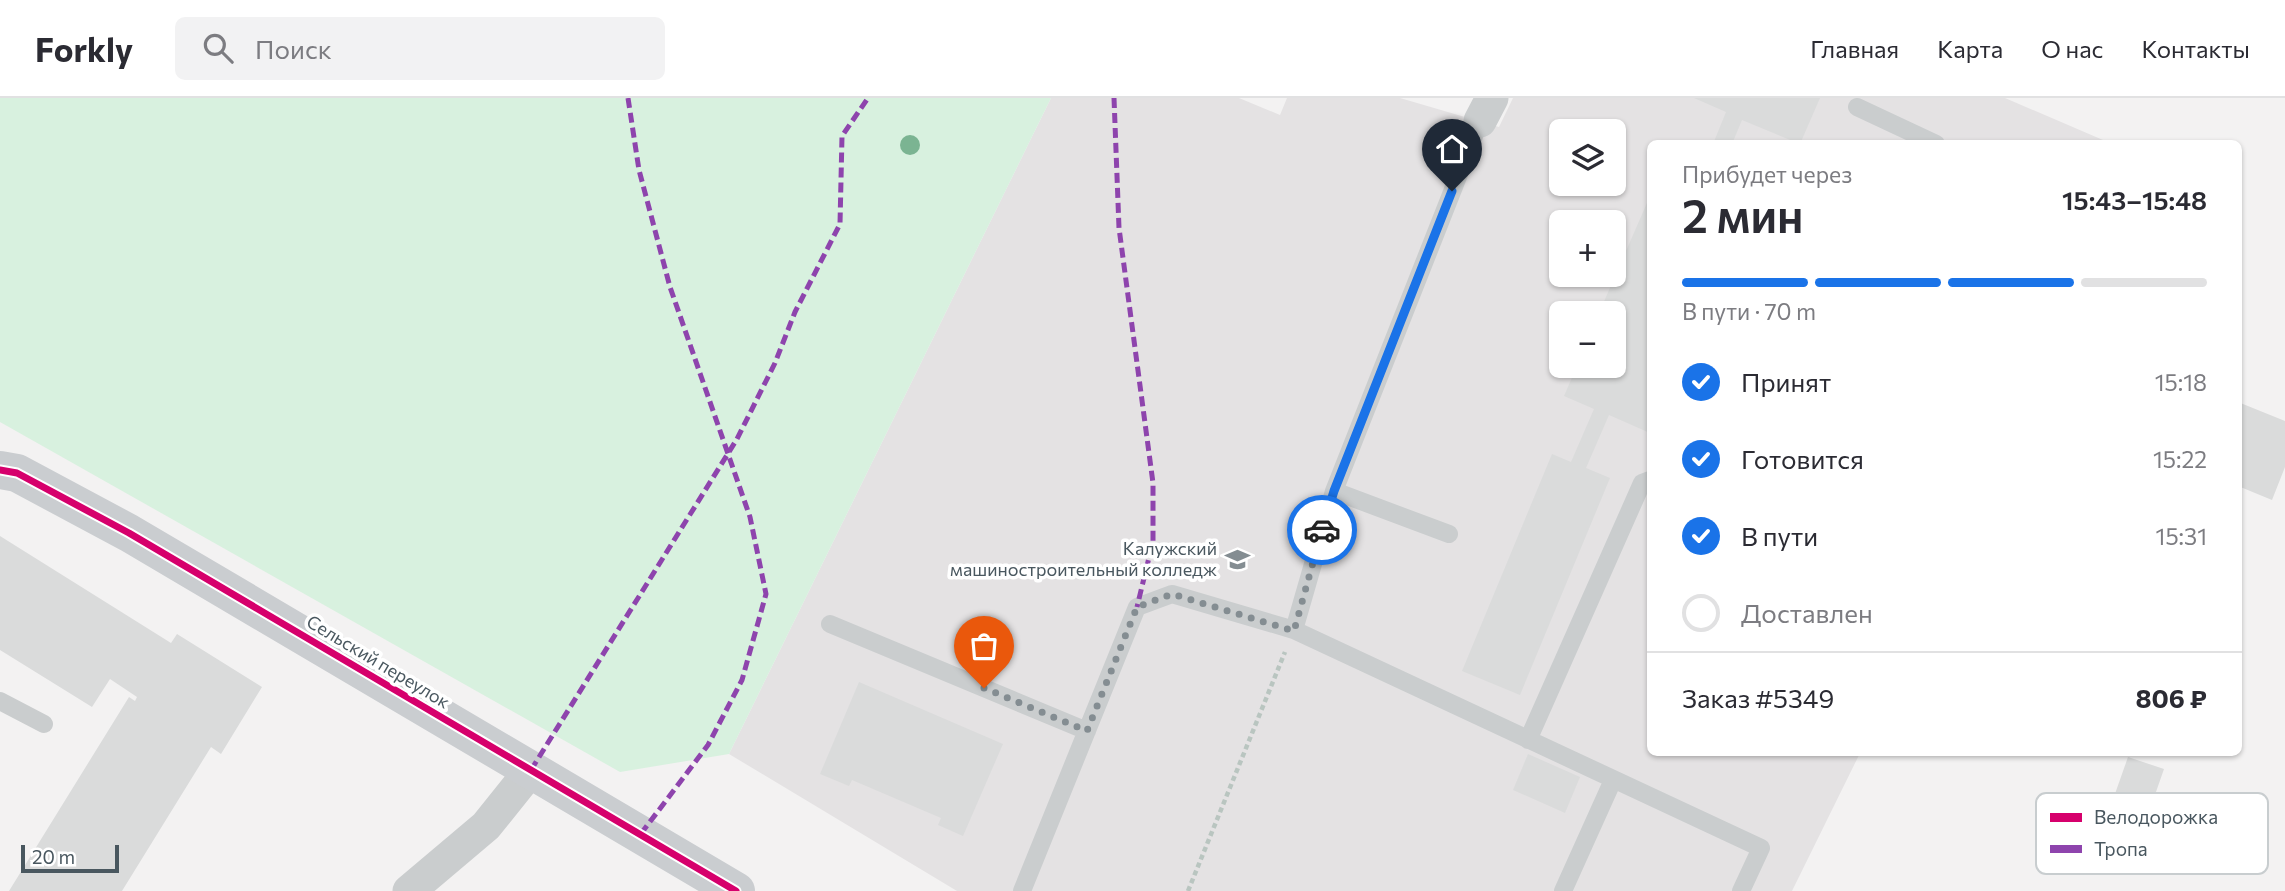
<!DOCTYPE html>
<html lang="ru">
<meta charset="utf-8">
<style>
body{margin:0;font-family:Commissioner,sans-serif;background:#f2f2f3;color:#2b2b33;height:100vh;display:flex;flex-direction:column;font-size:26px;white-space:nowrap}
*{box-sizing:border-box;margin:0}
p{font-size:23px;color:#7c7c81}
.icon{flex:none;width:38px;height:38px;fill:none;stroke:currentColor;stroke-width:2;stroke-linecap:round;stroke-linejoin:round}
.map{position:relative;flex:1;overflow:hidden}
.sheet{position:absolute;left:1647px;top:42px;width:595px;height:616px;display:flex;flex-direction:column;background:#fff;border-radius:10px;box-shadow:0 2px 5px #0004}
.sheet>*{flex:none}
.fabs{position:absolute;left:1549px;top:21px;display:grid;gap:14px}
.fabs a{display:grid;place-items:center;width:77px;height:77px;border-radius:10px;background:#fff;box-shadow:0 2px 5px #0004;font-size:35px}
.scale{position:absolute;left:21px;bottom:18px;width:98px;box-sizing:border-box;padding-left:7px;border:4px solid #49575f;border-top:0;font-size:19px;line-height:24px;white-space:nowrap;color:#49575f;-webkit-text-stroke:5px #fff;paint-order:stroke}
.pin{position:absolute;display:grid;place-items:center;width:60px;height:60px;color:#fff;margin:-72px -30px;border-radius:50% 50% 50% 0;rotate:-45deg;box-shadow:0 0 7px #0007}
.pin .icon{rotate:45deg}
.courier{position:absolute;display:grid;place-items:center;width:70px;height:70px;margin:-35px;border:5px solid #1a73e8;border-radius:50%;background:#fff;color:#222;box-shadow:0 2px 9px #0007}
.head em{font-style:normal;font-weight:600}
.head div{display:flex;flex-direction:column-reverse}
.head{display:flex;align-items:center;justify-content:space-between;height:119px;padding:0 35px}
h1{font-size:46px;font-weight:600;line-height:52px}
.bar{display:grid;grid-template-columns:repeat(4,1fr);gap:10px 7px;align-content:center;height:84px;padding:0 35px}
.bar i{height:9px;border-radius:5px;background:#e1e1e2}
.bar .on{background:#1a73e8}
.bar p{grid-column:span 4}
.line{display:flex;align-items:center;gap:18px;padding:0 35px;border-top:2px solid #e1e1e2}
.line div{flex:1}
ol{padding:0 35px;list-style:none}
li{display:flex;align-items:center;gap:21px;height:77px}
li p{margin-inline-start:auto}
li .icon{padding:7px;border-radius:50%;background:#1a73e8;color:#fff;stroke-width:4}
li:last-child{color:#7c7c81}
li i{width:38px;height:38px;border:4px solid #e1e1e2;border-radius:50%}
header{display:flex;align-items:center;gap:42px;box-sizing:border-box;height:98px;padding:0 35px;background:#fff;border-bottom:2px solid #e1e1e2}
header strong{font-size:33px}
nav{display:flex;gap:38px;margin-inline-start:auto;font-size:24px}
.search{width:490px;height:63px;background:#f2f2f3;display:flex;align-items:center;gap:18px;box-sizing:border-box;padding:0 24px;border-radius:10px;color:#7c7c81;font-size:26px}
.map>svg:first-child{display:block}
.education{fill:#e4e2e3;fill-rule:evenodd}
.green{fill:#d8f1df}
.building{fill:#dadbdb}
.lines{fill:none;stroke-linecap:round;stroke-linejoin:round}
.path{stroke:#b9c5c0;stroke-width:4.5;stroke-dasharray:5 3.5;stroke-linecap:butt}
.lane{stroke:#cacdce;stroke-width:18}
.street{stroke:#cacdce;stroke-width:33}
.secondary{stroke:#cacdd0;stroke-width:38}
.quiet{stroke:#8e44ad;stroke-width:5;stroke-dasharray:10 5;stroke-linecap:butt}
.cycleway-casing{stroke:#fff;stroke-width:11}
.cycleway{stroke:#d6006c;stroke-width:7}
.tree{fill:#7bb492}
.done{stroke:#848d92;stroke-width:7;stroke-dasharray:0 12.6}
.route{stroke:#1a73e8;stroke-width:9}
.labels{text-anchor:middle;stroke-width:7;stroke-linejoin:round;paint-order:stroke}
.poi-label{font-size:18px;fill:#49575f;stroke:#fff;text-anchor:end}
.street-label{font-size:18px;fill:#49575f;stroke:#fff}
.key{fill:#fff;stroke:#c8cdcf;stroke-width:2}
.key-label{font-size:19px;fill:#49575f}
</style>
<header>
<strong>Forkly</strong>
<div class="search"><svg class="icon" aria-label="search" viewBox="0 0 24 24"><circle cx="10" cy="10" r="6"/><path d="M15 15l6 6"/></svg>Поиск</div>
<nav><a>Главная</a><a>Карта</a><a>О нас</a><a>Контакты</a></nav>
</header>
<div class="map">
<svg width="2285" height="793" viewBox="0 0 2285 793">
<rect width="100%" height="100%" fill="#f3f2f2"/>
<path class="education" d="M1051 0H1239L1280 17 1287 0H1400L1499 29 1513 0H2005L2110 45 1650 46V654L1860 655 1792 793H957L729 656ZM1561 33H1614V86H1561ZM1561 124H1614V177H1561ZM1561 215H1614V268H1561Z"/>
<path class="green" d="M0 0H1051L729 656 620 674 0 324Z"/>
<path class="building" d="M1694 0H1820L1800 46 1742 22 1732 46H1713L1726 14Z
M1650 98V335L1609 317 1586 370 1610 380 1520 597 1462 573 1552 356 1571 364 1594 311 1564 298 1577 268H1614V215H1599Z
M2238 304 2285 323V369L2272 402 2238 388Z
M0 438 171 545 177 536 262 589 221 656 211 649 122 793H9L129 599 135 603 137 599 110 581 92 609 0 552Z
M859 584 1003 646 963 738 938 727 941 720 852 682 849 688 820 676Z
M1528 656 1580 679 1565 715 1513 692Z
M2128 659 2164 671 2128 774 2092 761Z"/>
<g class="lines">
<path class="path" d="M1188 793 1285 554"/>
<path class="lane" d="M1857 9 1936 46
M1334 393 1449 436
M830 526 1087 633
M1294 532 1761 750 1741 793
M0 603 44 626
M1528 642 1642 385 1650 382
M1022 793 1137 509 1172 496 1294 532 1334 393 1480 23
M1563 793 1613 682"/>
<path class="street" d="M1480 23 1492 0
M409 793 486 728 531 672"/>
<path class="secondary" d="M0 372 17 375 129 435 736 793"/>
<path class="quiet" d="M628 0 639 72 670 189 750 419 766 496 742 582 708 647 640 737
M1114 0 1119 130 1153 385V443L1137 509
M531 672 737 341 775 265 795 214 840 126 842 38 868 0"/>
<defs>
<path id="cycleway" d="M0 372 17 375 129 435 736 793"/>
</defs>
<use href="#cycleway" class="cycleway-casing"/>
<use href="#cycleway" class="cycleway"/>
</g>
<circle class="tree" cx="910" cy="47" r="10"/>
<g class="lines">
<path class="done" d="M984 590 1087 633 1137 509 1172 496 1294 533 1322 432"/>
<path class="route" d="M1322 432 1334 393 1452 93"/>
</g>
<defs>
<symbol id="university-bare" viewBox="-9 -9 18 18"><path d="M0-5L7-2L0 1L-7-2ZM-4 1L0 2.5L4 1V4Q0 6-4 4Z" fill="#848d92" stroke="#fff" stroke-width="2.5" paint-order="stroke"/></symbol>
</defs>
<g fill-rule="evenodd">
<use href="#university-bare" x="1220" y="444" width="35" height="35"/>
</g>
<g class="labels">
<g class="poi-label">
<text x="1217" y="457">Калужский<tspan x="1217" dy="21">машиностроительный колледж</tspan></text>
</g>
<g class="street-label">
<text transform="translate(378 564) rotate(31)" y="6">Сельский переулок</text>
</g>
</g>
<rect x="2036" y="695" width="232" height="81" rx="10" class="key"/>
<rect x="2050" y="715" width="32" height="9" fill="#d6006c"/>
<rect x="2050" y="747" width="32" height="8" fill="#8e44ad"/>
<g class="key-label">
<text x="2094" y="726">Велодорожка</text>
<text x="2094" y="758">Тропа</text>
</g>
</svg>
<div class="fabs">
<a><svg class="icon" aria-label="layers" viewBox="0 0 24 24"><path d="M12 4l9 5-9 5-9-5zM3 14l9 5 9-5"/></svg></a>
<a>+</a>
<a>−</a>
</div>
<div class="scale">20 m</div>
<div class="pin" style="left:984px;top:590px;background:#ea580c"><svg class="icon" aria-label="bag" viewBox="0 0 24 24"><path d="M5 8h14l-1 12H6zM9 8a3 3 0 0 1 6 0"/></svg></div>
<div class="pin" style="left:1452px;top:93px;background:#1f2937"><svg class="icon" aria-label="home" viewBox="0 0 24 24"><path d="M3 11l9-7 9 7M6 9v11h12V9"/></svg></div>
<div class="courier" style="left:1322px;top:432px"><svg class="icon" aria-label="car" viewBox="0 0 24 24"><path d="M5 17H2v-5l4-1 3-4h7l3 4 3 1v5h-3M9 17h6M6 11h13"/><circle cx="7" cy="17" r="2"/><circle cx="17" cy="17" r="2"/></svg></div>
<section class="sheet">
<div class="head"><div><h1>2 мин</h1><p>Прибудет через</p></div><em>15:43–15:48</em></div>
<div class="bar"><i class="on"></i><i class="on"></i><i class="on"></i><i></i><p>В пути · 70 m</p></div>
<ol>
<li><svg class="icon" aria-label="check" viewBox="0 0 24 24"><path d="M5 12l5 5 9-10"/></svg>Принят<p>15:18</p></li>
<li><svg class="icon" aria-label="check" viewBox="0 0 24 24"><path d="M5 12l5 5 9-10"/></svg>Готовится<p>15:22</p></li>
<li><svg class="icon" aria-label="check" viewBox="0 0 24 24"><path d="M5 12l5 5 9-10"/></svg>В пути<p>15:31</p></li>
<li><i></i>Доставлен</li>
</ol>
<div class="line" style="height:91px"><div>Заказ #5349</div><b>806 ₽</b></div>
</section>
</div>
